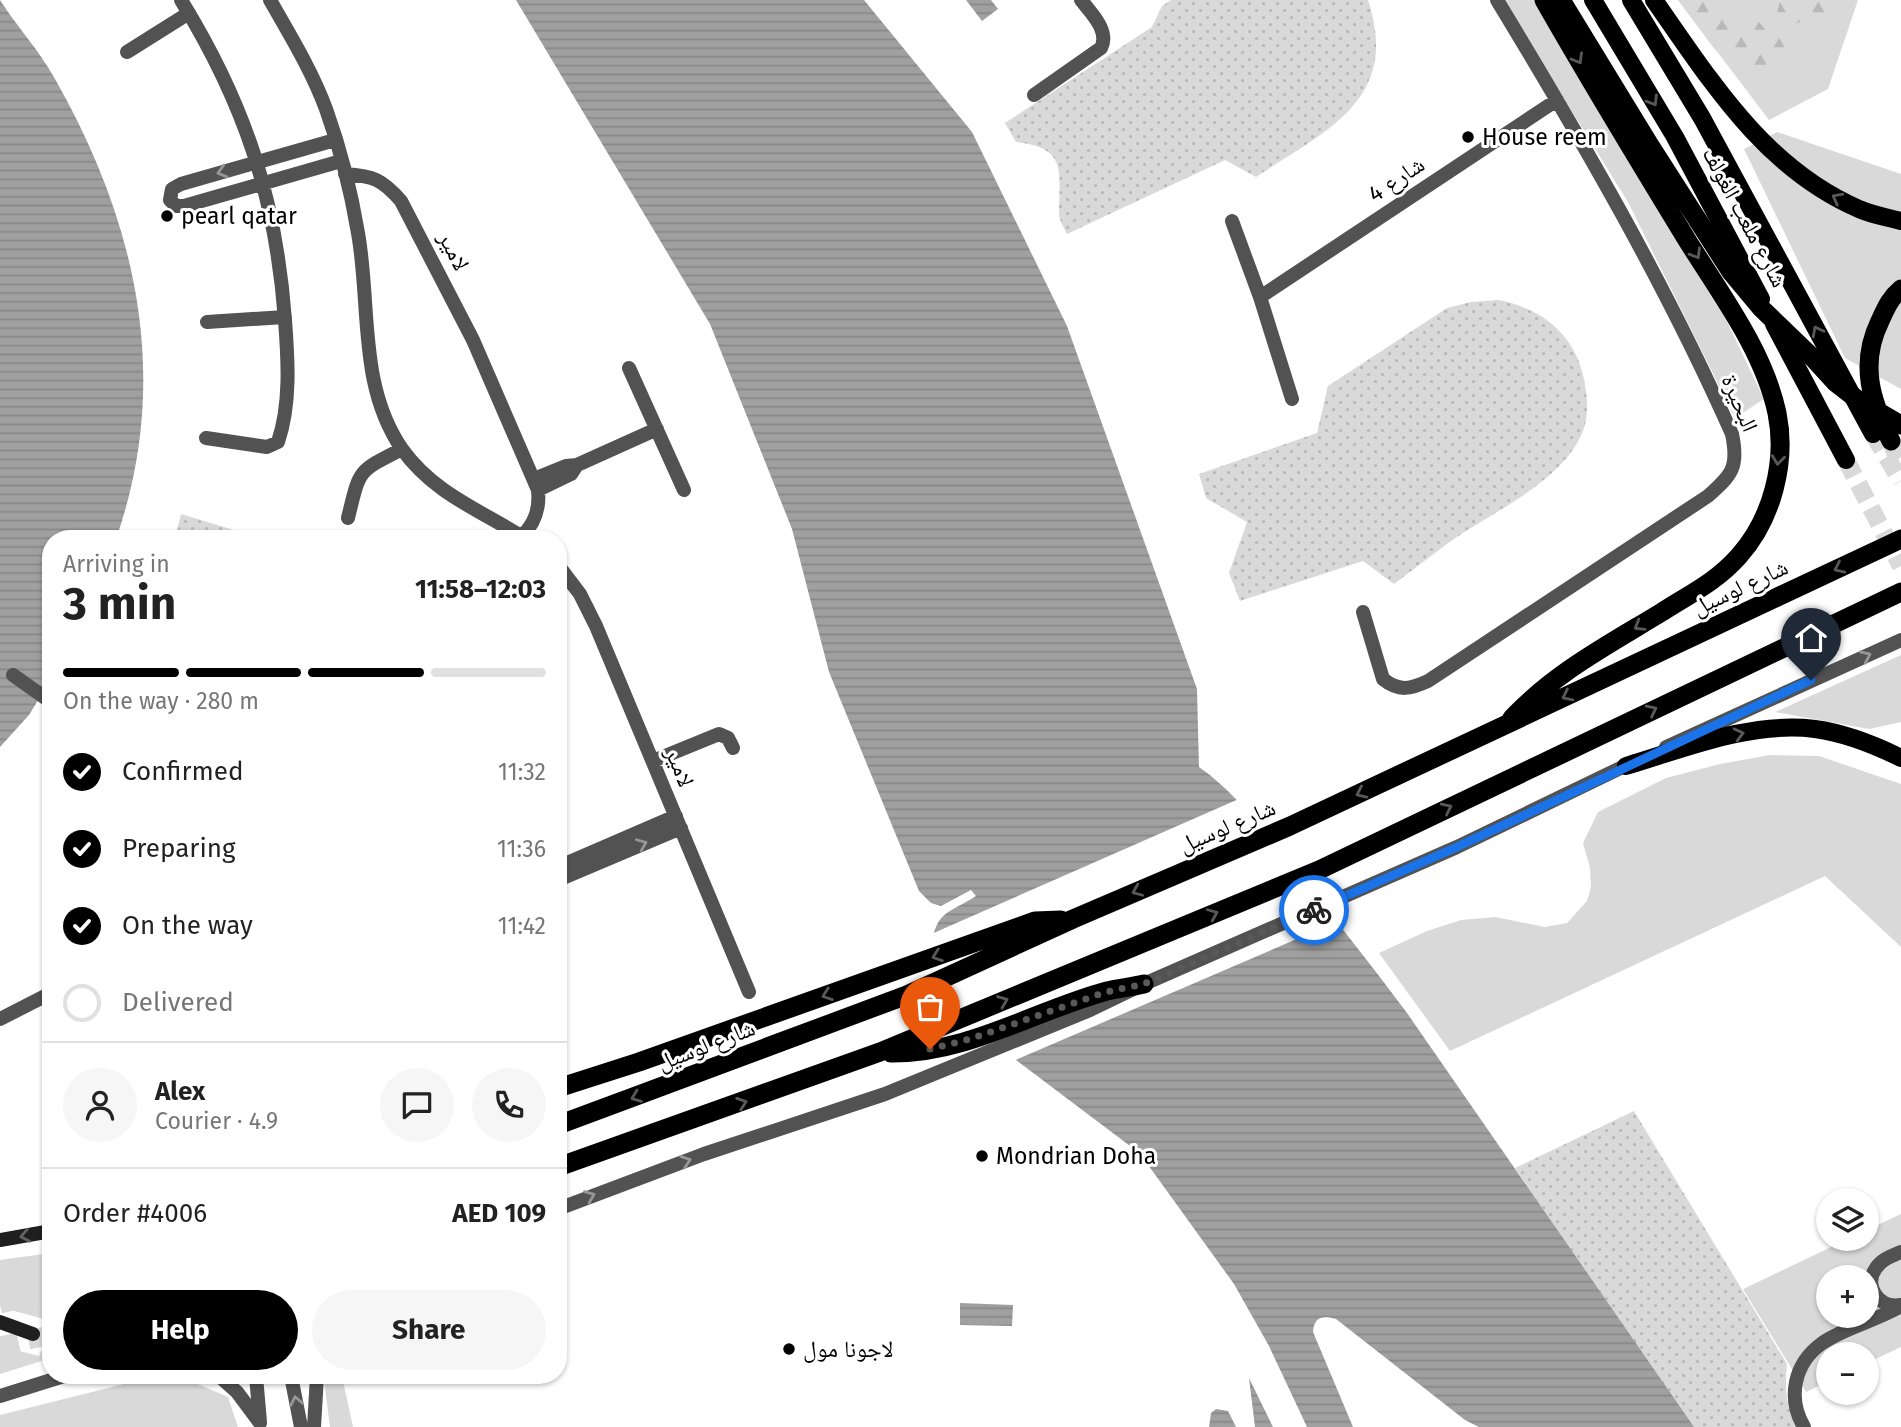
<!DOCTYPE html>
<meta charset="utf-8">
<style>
body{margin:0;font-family:"Fira Sans","Noto Naskh Arabic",sans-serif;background:#f6f6f6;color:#222;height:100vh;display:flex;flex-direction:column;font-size:26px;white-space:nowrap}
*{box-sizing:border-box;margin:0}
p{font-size:23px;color:#767676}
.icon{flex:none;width:38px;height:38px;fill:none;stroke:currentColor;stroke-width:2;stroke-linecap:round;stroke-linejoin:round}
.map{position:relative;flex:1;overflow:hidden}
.sheet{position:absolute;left:42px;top:530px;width:525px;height:854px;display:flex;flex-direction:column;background:#fff;border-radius:28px;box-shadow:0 2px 5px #0004}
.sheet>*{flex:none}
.tools{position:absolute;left:1816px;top:1188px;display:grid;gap:14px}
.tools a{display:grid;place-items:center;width:63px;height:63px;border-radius:50%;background:#fff;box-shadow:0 2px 5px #0004;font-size:35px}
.pin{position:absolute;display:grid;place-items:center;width:60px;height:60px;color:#fff;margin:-72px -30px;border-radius:50% 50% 50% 0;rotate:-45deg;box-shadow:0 0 7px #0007}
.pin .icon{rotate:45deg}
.courier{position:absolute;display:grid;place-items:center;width:70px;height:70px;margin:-35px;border:5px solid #1a73e8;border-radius:50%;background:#fff;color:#222;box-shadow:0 2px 9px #0007}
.head em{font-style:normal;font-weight:700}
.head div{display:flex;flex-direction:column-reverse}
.head{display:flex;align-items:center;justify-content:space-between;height:119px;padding:0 21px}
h1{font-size:46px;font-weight:700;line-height:52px}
.bar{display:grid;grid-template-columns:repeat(4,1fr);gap:10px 7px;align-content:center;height:84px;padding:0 21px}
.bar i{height:9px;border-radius:5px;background:#e0e0e0}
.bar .selected{background:#000}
.bar p{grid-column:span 4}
.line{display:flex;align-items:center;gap:18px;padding:0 21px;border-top:2px solid #e0e0e0}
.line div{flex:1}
.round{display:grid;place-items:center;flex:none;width:74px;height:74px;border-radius:37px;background:#f6f6f6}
ol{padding:0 21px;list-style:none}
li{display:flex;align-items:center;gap:21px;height:77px}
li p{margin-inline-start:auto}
li .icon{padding:7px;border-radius:50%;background:#000;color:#fff;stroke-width:4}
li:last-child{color:#767676}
li i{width:38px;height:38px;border:4px solid #e0e0e0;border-radius:50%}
.button{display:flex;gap:14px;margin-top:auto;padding:14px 21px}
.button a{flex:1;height:80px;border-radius:42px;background:#000;color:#fff;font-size:28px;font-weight:700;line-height:80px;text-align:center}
.button a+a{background:#f6f6f6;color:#222}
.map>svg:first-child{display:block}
.green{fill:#d9d9d9;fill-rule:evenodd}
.forest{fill:url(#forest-firs)}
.park{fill:url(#park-dots)}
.water{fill:url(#water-rules)}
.pier{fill:#fff}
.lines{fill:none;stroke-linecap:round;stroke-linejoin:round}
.secondary-tunnel{stroke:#d9d9d9;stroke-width:14;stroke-dasharray:14 7;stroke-linecap:butt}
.primary-tunnel{stroke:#d9d9d9;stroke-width:18;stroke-dasharray:18 9;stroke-linecap:butt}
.trunk-tunnel{stroke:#d9d9d9;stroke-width:19;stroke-dasharray:19 10;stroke-linecap:butt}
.minor{stroke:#525252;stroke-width:14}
.tertiary{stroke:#525252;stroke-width:14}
.secondary{stroke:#1f1f1f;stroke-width:14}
.primary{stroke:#000;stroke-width:18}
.trunk{stroke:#000;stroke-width:19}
.oneway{stroke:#595959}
.oneway2{stroke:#979797}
.oneway3{stroke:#626262}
.done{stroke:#595959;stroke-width:7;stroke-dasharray:0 12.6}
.route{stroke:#1a73e8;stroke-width:9}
.poi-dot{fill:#000;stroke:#fff;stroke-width:2.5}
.labels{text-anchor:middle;stroke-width:6;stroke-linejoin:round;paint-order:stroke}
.poi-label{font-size:23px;fill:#000;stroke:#fff;text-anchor:start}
.street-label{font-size:23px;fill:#000;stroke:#fff}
</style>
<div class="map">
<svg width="1901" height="1427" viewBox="0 0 1901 1427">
<defs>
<pattern id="forest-firs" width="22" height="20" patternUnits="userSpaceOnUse" patternTransform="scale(1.75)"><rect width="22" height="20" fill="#d9d9d9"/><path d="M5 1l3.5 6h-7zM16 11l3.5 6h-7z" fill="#b8b8b8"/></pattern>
<pattern id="park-dots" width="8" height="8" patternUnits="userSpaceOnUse" patternTransform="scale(1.75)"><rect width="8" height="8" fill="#d9d9d9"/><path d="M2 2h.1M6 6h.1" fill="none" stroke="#b8b8b8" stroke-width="1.8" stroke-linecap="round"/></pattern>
<pattern id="water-rules" width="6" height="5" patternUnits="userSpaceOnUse" patternTransform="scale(1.75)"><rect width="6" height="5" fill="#a0a0a0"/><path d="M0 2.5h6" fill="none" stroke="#888"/></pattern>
</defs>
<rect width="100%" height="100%" fill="#fff"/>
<path class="green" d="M1503 0H1537L1720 307 1764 399 1735 418 1628 202Z
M1678 0H1858L1828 89 1769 120Z
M1777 132 1901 174V389L1845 358 1744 149Z
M1901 655V722L1869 729 1775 712Z
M1770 755 1819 756 1901 784V947L1825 876 1450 1051 1379 953 1427 931 1461 920 1495 917 1545 927 1567 923 1587 901 1591 887 1590 868 1583 843 1598 812 1666 778 1720 764Z
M1901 1214V1347L1867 1363V1354H1829V1381L1806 1392 1743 1289 1848 1239H1867V1230ZM1829 1278H1867V1316H1829Z
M51 1253V1321L0 1307V1260Z
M51 1331V1358L0 1374V1346L39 1356Z
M156 1376H179L228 1397 238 1427H0V1415Z
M326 1376H345L343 1381 353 1427H330L324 1380Z"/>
<path class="forest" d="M1678 0H1725L1726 10 1735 12 1738 24 1759 22 1768 33 1780 39 1784 46 1783 50C1774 60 1760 73 1746 70L1724 52 1716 51Z
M1780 0H1846L1835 12 1807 19 1786 28 1777 23 1776 17Z"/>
<path class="park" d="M1171 0H1368C1401 100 1327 130 1256 177L1225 160 1067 234C1064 228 1059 220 1059 213 1059 171 1068 148 1016 142L1005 123 1152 27 1162 6Z
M1499 300C1534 307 1566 327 1579 362 1586 382 1591 410 1583 431 1564 480 1495 511 1454 539 1433 554 1414 569 1394 584L1363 561 1240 601 1229 573 1247 522 1206 498 1199 474 1317 433 1328 386 1447 308 1471 302Z
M181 514 263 539H175Z
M1634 1111 1787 1364C1785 1391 1785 1403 1797 1427H1691L1515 1168Z"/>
<path class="water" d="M0 0C17 27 40 51 55 79 137 223 172 379 116 539H51V679L29 715 0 747Z
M516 0H864L972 132 1067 326 1197 689 1199 767C1236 793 1262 829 1291 865 1331 914 1370 963 1407 1013L1694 1427H1479L1465 1420 1336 1319C1322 1315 1314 1317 1313 1332L1353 1427H1307L1269 1346 1234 1284 1146 1162 1134 1149 987 1038 932 948C934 911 950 913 976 896L971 890 941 906 931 903 919 891 829 672 792 529 710 324Z
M966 0H991L998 9 982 21Z
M960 1303 1013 1305 1012 1326 960 1325Z
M1249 1378 1273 1427H1255Z
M1216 1409 1228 1411 1236 1427H1209L1211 1413Z"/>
<path class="pier" d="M1241 798 1341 920 1011 1062 984 1040 933 967 928 949 929 935Z"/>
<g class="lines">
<path class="secondary-tunnel" d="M33 1334 51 1342
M129 1376 188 1427"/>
<path class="primary-tunnel" d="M1873 434 1901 481
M1846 460 1901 566"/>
<path class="trunk-tunnel" d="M1891 441 1901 465
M0 1304 51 1293
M0 1346 51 1335"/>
<path class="minor" d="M181 0C245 104 276 198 285 320 288 359 291 404 278 442L267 447 206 438
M270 0C290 35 312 71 326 109 340 148 351 191 358 233 371 306 358 385 402 449 434 494 482 511 526 539
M127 52 189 13
M1034 95 1101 48C1110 31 1091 13 1081 0
M335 140 181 184 172 189 170 200 176 206H184L341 161
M345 174C373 176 382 179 401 201L473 340 538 490C540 509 535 523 522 536
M1232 221 1260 297 1292 399
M1260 297 1557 100
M207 322 285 317
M629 368 684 490
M534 479 566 466 577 465 657 429
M538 490 571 474 577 465
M348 518C360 469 357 472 402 449
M558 565 580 594 596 626 749 992
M1363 612 1383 679C1399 692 1411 689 1428 681L1708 496C1732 475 1739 467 1732 434 1665 283 1582 140 1497 0
M13 675 51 702
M653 761 719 734 728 738 733 748
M558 867 676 816
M558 880 681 828
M0 1019 51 993
M1901 1252C1892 1256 1882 1259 1876 1268 1863 1286 1879 1309 1901 1305
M1804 1427C1787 1398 1794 1364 1821 1344 1843 1328 1876 1321 1901 1306"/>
<path class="tertiary" d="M1666 747 1901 640
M558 1209 704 1154 885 1094 1090 1010 1144 984 1457 847 1635 761
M219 1376 237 1392 260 1423
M256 1376 260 1422
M291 1376 301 1427
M0 1396 64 1376
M314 1427 317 1376"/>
<path class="secondary" d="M0 1240 51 1231
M0 1322 33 1334"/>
<path class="primary" d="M1593 0 1675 137 1761 299
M1631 0 1702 118 1873 434
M1654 0C1711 81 1764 168 1859 209 1872 215 1887 217 1901 221
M1774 324 1846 460
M1626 766C1686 748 1751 721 1815 729 1844 733 1875 745 1901 758"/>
<path class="trunk" d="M1561 0 1649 144 1731 272 1761 308 1814 359 1836 383 1858 400 1901 425
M1891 441C1871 401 1859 364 1880 321 1886 308 1890 298 1901 289
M1512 718C1556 672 1608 645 1662 612 1690 594 1716 582 1739 556 1772 519 1787 462 1777 413 1764 351 1720 293 1687 240 1639 161 1590 81 1544 0
M891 1053C967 1054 1036 1010 1107 991 1120 988 1132 987 1144 984
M558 1088 639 1062 1035 921 1061 920
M558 1125 907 995 1073 919 1290 826 1901 539
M558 1167 880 1052 1319 870 1901 592"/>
</g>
<defs><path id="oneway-chevron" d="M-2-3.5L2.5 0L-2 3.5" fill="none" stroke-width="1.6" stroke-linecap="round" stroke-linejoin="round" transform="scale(1.75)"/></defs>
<g class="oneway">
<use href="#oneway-chevron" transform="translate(1578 59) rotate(60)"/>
<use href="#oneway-chevron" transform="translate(1653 101) rotate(59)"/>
<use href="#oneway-chevron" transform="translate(1837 198) rotate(-152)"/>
<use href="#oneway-chevron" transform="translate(1696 254) rotate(59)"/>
<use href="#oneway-chevron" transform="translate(1817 331) rotate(-118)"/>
<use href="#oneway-chevron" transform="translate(1778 460) rotate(97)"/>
<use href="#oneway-chevron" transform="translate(1839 568) rotate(155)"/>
<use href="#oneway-chevron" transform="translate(1639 626) rotate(149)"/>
<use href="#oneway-chevron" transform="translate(1567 696) rotate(154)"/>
<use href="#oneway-chevron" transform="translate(1652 710) rotate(-26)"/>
<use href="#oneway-chevron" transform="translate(1739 734) rotate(-14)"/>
<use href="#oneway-chevron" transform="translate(1361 793) rotate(155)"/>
<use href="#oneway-chevron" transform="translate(1447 808) rotate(-26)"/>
<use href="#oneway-chevron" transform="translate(1137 891) rotate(157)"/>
<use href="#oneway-chevron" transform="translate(1213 914) rotate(-23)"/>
<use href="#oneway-chevron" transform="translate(937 956) rotate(160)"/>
<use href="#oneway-chevron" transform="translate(827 995) rotate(160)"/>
<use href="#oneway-chevron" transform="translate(1003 1001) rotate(-22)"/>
<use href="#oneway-chevron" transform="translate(636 1097) rotate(159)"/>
<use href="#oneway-chevron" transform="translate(742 1103) rotate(-19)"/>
</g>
<g class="oneway2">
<use href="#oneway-chevron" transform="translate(222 172) rotate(164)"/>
<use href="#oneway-chevron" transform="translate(1866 656) rotate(-24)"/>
<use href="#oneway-chevron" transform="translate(642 844) rotate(-23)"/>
<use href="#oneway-chevron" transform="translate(686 1161) rotate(-19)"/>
<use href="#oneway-chevron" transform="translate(590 1196) rotate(-22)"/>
<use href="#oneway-chevron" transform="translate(296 1401) rotate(-101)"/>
</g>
<use class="oneway3" href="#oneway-chevron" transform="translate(25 1236) rotate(169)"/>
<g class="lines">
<path class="done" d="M930 1049 970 1039 1106 992 1144 984 1314 910"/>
<path class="route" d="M1314 910 1457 847 1811 680"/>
</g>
<g class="poi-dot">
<circle cx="1468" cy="137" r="7"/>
<circle cx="167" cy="216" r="7"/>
<circle cx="982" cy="1156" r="7"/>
<circle cx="789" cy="1349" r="7"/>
</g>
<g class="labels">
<g class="poi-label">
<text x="1482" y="145">House reem</text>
<text x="181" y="224">pearl qatar</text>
<text x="996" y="1164">Mondrian Doha</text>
<text x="803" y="1357">لاجونا مول</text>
</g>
<g class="street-label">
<text transform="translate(1396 179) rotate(-34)" y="8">شارع 4</text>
<text transform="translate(1745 217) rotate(62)" y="8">شارع ملعب الغولف</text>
<text transform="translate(454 251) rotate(63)" y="8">لامير</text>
<text transform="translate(1740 403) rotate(67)" y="8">البحيرة</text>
<text transform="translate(1740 587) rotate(-25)" y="8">شارع لوسيل</text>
<text transform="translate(680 767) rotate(68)" y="8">لامير</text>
<text transform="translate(1227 826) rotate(-23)" y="8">شارع لوسيل</text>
<text transform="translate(706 1045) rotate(-21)" y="8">شارع لوسيل</text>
</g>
</g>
</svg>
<div class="tools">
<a><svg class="icon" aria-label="layers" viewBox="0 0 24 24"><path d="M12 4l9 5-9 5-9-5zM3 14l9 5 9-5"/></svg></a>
<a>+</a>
<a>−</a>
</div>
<div class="pin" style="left:930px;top:1049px;background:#ea580c"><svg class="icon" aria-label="bag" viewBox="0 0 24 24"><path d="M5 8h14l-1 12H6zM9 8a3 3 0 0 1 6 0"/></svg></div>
<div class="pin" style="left:1811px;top:680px;background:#1f2937"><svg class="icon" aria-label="home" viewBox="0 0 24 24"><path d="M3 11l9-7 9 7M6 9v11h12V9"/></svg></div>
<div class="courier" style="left:1314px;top:910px"><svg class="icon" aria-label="bike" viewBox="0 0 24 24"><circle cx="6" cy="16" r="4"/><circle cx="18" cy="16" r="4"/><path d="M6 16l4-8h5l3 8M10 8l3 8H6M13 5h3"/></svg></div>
<section class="sheet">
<div class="head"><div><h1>3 min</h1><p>Arriving in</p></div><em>11:58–12:03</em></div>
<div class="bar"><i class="selected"></i><i class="selected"></i><i class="selected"></i><i></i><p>On the way · 280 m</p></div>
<ol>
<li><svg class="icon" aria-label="check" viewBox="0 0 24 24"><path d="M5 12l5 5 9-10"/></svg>Confirmed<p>11:32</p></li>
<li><svg class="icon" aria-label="check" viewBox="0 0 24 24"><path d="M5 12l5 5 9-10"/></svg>Preparing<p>11:36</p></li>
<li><svg class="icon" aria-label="check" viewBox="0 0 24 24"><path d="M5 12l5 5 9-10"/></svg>On the way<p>11:42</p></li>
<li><i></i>Delivered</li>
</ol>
<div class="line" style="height:126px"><a class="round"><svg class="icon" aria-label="person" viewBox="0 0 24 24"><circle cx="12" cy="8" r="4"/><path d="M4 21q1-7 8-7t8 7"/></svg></a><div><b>Alex</b><p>Courier · 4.9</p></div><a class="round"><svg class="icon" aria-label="chat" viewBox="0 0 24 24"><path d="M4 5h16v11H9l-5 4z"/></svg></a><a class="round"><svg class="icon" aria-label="phone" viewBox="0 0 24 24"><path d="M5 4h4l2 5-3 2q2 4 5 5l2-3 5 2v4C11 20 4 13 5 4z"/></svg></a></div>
<div class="line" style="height:91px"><div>Order #4006</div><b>AED 109</b></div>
<div class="button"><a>Help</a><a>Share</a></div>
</section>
</div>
